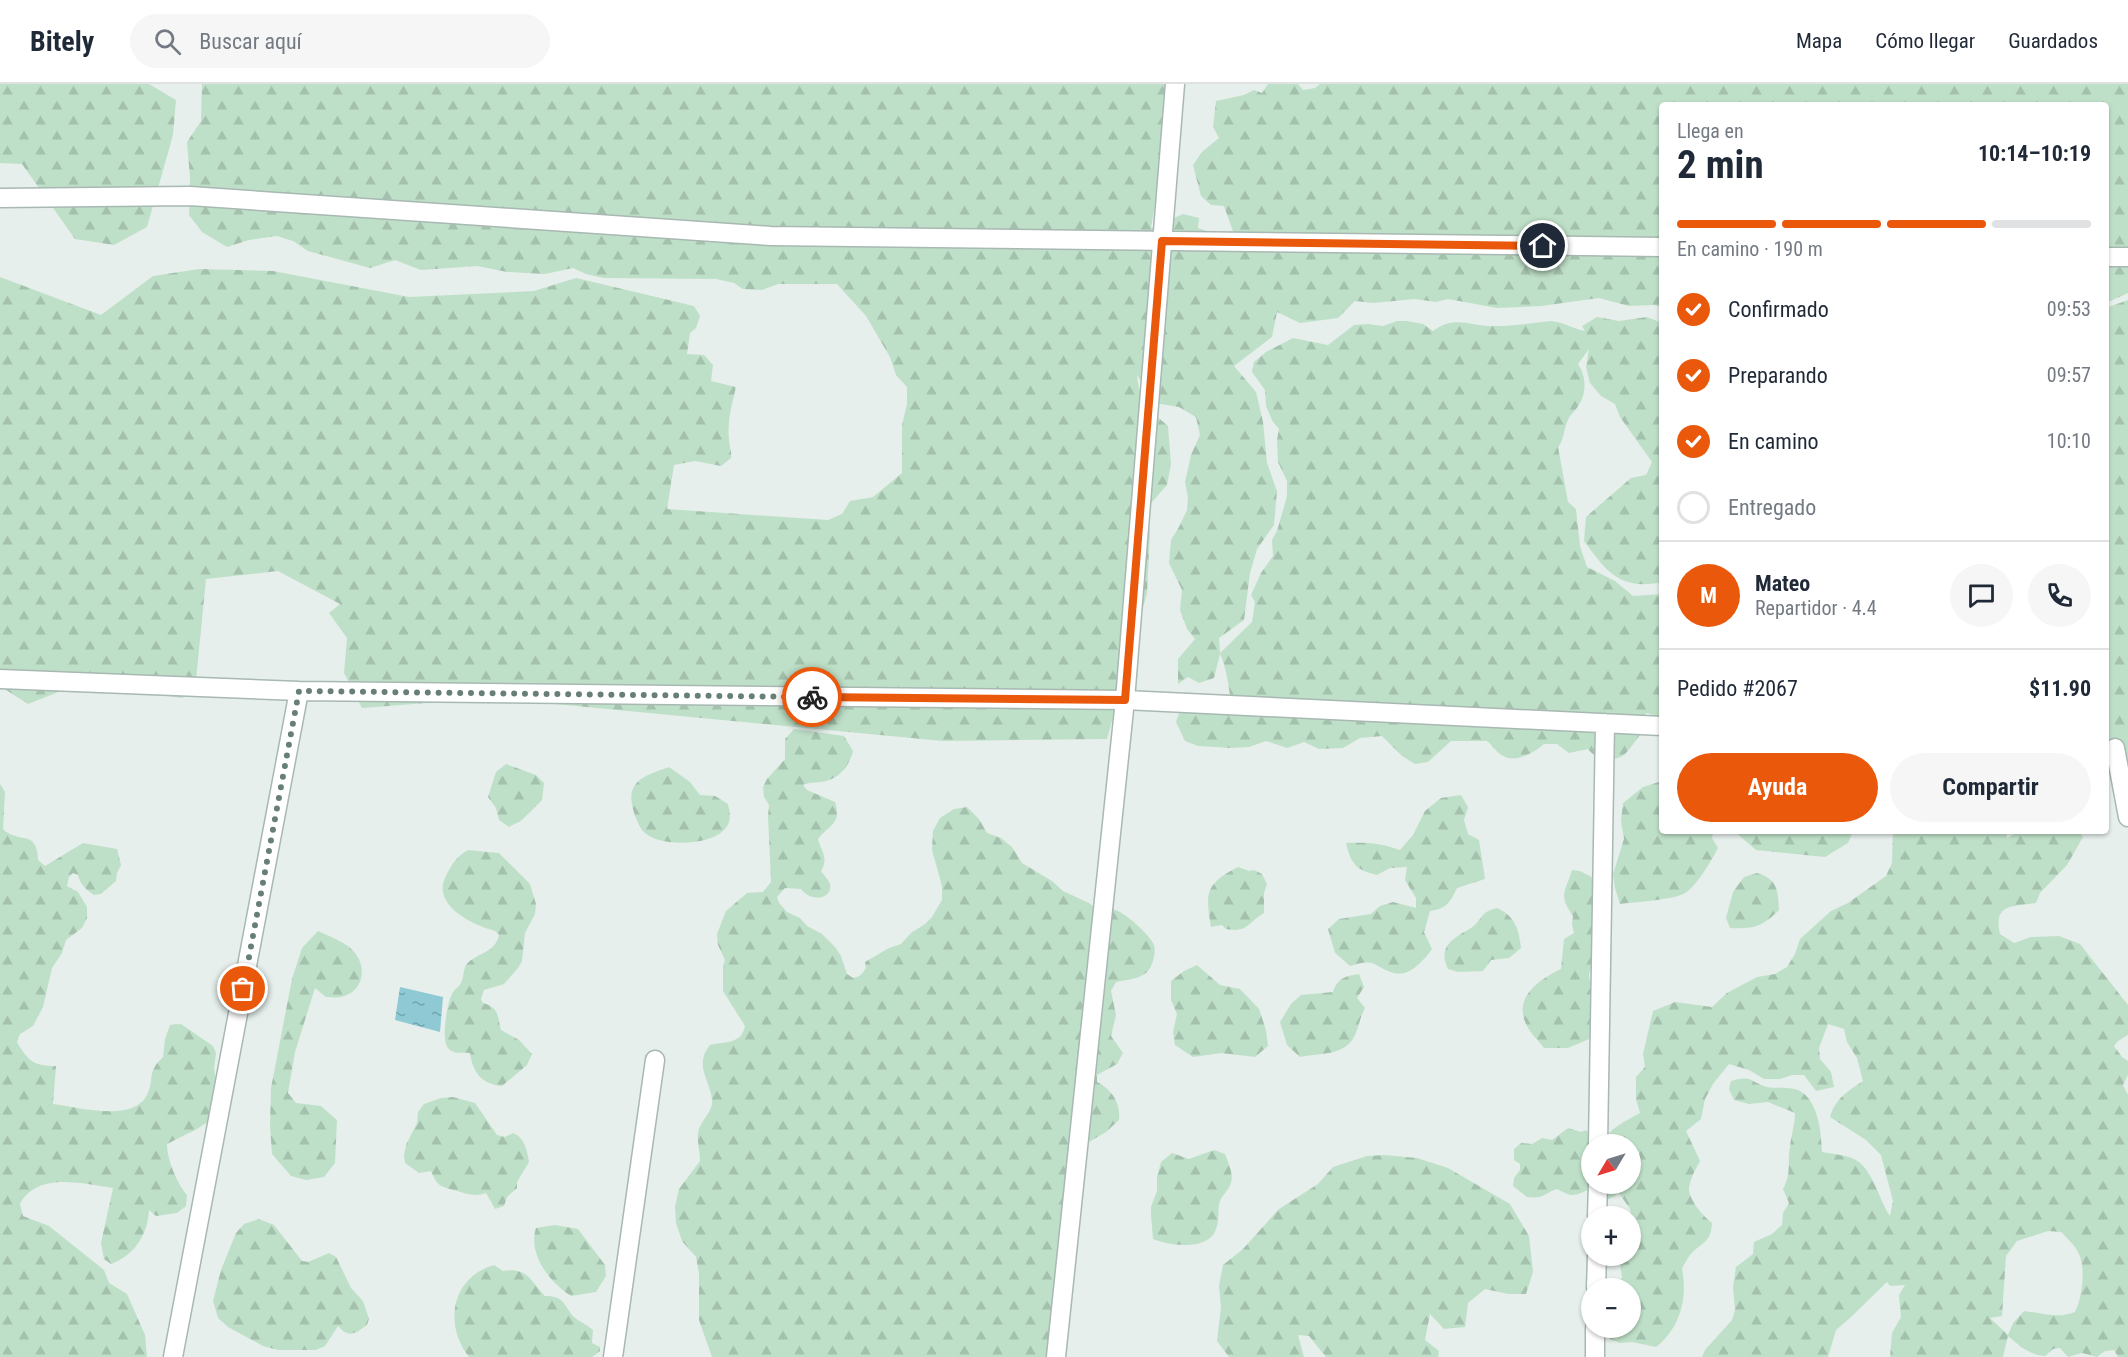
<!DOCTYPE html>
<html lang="es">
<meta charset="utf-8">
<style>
body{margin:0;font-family:"Roboto Condensed",sans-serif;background:#f6f6f7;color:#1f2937;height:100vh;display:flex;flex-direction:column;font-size:22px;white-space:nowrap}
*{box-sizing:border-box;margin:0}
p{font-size:20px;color:#747a83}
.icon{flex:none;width:33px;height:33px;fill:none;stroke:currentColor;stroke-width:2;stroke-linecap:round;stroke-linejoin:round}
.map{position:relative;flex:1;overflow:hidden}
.drawer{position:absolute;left:1659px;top:18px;width:450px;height:732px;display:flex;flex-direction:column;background:#fff;border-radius:6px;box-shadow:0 2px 4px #0004}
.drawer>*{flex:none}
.needle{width:39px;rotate:232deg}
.fabs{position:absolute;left:1581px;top:1050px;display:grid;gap:12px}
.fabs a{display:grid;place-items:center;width:60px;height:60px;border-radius:50%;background:#fff;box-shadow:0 2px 4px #0004;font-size:30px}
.pin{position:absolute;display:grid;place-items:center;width:51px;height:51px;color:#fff;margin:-26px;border:3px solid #fff;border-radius:50%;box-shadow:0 2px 6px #0007}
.courier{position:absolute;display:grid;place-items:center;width:60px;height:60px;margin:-30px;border:4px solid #ea580c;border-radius:50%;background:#fff;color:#222;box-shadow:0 2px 8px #0007}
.head em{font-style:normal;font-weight:700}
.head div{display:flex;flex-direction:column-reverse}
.head{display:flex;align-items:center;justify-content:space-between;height:102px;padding:0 18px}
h1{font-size:39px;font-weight:700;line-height:45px}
.bar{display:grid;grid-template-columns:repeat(4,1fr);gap:9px 6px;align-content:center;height:72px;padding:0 18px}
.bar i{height:8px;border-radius:4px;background:#e0e1e3}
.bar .on{background:#ea580c}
.bar p{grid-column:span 4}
.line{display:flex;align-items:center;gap:15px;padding:0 18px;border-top:2px solid #e0e1e3}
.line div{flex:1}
.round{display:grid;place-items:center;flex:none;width:63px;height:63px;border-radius:32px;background:#f6f6f7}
ol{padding:0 18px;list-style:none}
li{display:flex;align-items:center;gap:18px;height:66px}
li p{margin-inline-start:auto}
li .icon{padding:6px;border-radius:50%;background:#ea580c;color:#fff;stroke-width:4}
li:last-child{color:#747a83}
li i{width:33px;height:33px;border:3px solid #e0e1e3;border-radius:50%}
.button{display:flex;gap:12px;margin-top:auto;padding:12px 18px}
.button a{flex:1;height:69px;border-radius:36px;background:#ea580c;color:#fff;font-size:24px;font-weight:700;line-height:69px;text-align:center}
.button a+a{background:#f6f6f7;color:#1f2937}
header{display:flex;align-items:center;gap:36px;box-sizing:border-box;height:84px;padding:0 30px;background:#fff;border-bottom:2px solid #e0e1e3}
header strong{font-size:28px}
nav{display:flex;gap:33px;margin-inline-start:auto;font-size:21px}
.search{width:420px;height:54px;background:#f6f6f7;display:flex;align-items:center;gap:15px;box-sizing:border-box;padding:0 21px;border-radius:33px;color:#747a83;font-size:22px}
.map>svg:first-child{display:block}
.forest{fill:url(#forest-firs);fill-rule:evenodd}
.water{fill:url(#water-ripples)}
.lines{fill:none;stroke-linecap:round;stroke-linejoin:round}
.street-casing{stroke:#a8b8b2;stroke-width:21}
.street{stroke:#fff;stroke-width:18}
.done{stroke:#687f78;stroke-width:6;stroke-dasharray:0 10.8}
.route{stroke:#ea580c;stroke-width:8}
</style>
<header>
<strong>Bitely</strong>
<div class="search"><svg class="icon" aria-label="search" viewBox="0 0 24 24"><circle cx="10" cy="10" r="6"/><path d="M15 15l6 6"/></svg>Buscar aquí</div>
<nav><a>Mapa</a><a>Cómo llegar</a><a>Guardados</a></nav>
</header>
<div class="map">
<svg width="2128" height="1273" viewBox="0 0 2128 1273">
<defs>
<pattern id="forest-firs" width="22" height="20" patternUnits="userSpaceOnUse" patternTransform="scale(1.5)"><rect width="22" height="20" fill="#bfe0c8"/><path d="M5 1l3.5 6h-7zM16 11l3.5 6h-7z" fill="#a4c1ad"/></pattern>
<pattern id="water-ripples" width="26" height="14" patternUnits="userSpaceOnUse" patternTransform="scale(1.5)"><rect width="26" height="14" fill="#8ec9d4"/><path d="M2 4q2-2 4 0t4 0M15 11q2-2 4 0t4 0" fill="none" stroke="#74a5ad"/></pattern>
</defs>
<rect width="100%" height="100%" fill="#e6efeb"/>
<path class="forest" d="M0 0H149L176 16 173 51 147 143 114 161 75 155 22 80 0 79Z
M202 0H1174L1172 22 1151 144 1183 130 1199 134 1198 144 1209 148 1234 150 1224 122 1211 121 1201 112 1193 81 1202 68 1219 54 1213 43 1216 17 1244 11 1254 6 1262 9 1268 0H1298L1303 6 1315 4 1320 0H2128V209L2106 219V21H1662V223L1654 221 1629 222 1599 214 1541 222 1497 224 1448 215 1436 218 1415 215 1373 219 1355 217 1338 234 1300 239 1277 228 1272 253 1234 282 1256 308 1263 338 1267 379 1277 407 1274 441 1257 465 1250 489 1244 536 1219 554 1220 569 1252 538 1255 518 1251 511 1261 489 1273 472 1272 456 1277 447 1287 412V397L1278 378 1277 356 1279 345 1273 338 1266 322 1265 306 1252 288 1254 278 1266 268 1293 254 1328 261 1354 241 1368 240 1383 242 1397 237H1407L1423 240 1433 247C1455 230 1472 243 1495 242 1514 242 1533 239 1551 237 1564 238 1573 245 1585 247L1582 242 1597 233 1619 237 1647 233 1662 239V498C1620 507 1606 487 1584 457L1586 433 1631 394 1646 391 1652 378 1620 333 1615 320 1601 312 1590 299 1586 283 1589 265 1578 280C1587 293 1587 312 1576 325 1573 329 1570 331 1568 336 1563 346 1565 354 1558 363L1568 418 1576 425 1580 462 1587 483 1615 497 1633 512 1662 510V634L1647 629 1641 635 1643 647C1637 654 1633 661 1627 668 1616 680 1597 677 1588 665L1569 669 1557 660H1544C1533 669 1515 681 1500 670 1496 667 1492 661 1487 657H1451L1428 678 1415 680 1402 672 1382 652 1360 654 1343 664 1319 665 1304 658 1287 664 1266 657 1249 663 1231 664 1198 662 1185 657 1176 638 1180 627 1231 625C1231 612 1226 581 1220 570L1214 594 1199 599 1188 593 1178 600V575L1195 555 1187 545 1180 526 1182 506 1169 479 1171 456 1179 443 1187 426 1188 414 1185 398 1191 371 1200 351 1196 333 1179 323 1155 319 1137 291C1139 316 1149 326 1168 342L1171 380 1167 401 1145 426 1150 448 1147 509 1107 655 943 657 491 614 362 624 344 589 347 554 329 529 340 520 278 487 206 495 196 596 182 614 79 600 28 620 0 602V193L101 231 153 192 199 185 273 187 409 213 534 207 576 194 694 222 700 232 696 244 690 249 687 270 704 271 713 281 711 297 736 303C732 320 727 338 729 355 729 362 732 367 731 374L721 382 695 377 674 381 667 425 828 436 842 430 850 417 873 413 902 389V341L907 320V303L896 291 890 273 866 232 837 200H778L762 206 743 205 734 199 716 195 604 194 586 190 573 184 545 190 507 188 477 182 421 186 395 176 370 184 308 167 293 157 277 152 249 156 227 163 202 148 189 131 190 94 187 58 201 37Z
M2128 216V680L2126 681 2112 679 2106 673V224Z
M794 645 844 652 853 667C849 683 838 696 821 698 814 699 809 698 803 701L807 706 835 718C842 740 829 741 818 755 821 767 829 774 821 787 824 792 829 796 830 800 833 815 811 819 801 805L785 804 777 813 779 819 787 828 800 834 807 842 822 850 835 863 841 872 847 890 853 894C860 893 862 890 866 884L865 878 889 864 901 860 911 849 925 840 932 833 942 816V802L932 766 933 747 940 734 954 725 967 723 979 735 987 749 1001 754 1012 763 1022 779 1052 797 1063 807 1089 819 1098 826C1102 826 1108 825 1112 825 1123 826 1150 851 1154 861 1156 868 1153 882 1147 888 1140 895 1126 896 1116 898L1111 907 1116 931 1111 952 1123 969 1117 980 1097 991V998C1112 1005 1121 1020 1119 1036L1106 1048 1089 1058 1078 1079 1077 1173 1070 1189 1073 1210 1069 1218 1057 1273H712L699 1236V1190L696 1173 682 1157 676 1139 675 1123 679 1105 700 1077C700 1068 697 1058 698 1049 700 1036 714 1028 712 1015 709 994 694 982 710 961 725 957 741 961 745 942L723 907V882L725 876 718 861 717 850 726 827 747 809 763 808 771 798 768 732 769 721 764 713 763 703 767 695 785 675V655Z
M506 680 536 691 544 699 542 716 522 736 509 743 499 736 496 724 488 713 496 688Z
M669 683 690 698 700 711 715 712 728 720C730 729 732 738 724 746 709 762 656 764 642 746 638 740 633 728 632 720 627 695 650 690 669 683Z
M1662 697V747H1713L1712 754 1718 764C1711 777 1697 802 1685 809 1674 816 1634 818 1620 820L1615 804 1613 790 1624 755 1621 737 1623 719 1643 703Z
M0 700 5 708 3 745C19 761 37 744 38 776L45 782 83 759 117 765 121 781 117 789 116 797 101 810 94 811C86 806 80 800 78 791L73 789 69 793 67 802 78 808 87 823V834L82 844 66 856 62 869 52 884 43 923 33 942 20 950 17 958C28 977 34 982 56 982L53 1020C78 1023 133 1039 147 1011 155 995 146 989 163 973L165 955 170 941 181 940 213 962 216 969 214 984 221 1029 197 1045 167 1060C167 1076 177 1099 187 1111L186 1122 177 1129 156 1132 149 1126C148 1150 134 1172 111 1180L104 1175 101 1159 113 1104C83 1100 38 1087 20 1120L23 1132 49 1142 104 1186 109 1199 127 1210 145 1251 147 1273H0Z
M1461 711 1468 723 1464 736 1468 750 1479 756 1485 795 1457 804C1450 819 1446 825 1430 827L1424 848 1432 865C1424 876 1410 893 1394 889 1373 883 1377 873 1350 882L1335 869 1328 845 1339 835 1371 830 1380 822 1393 818 1416 824V814L1405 796 1407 783 1390 784 1377 791C1356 786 1351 780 1346 759 1366 758 1381 759 1400 766L1413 751 1425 727 1441 714Z
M1734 747H1853L1848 759 1825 773 1756 766Z
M1893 747H2006L2007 754 2020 747H2078L2083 753 2067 781 2040 809 2036 819C2013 823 1993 819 2000 850L2014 859 2031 853 2059 852 2080 860 2128 921V951L2118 957 2114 962 2122 973 2128 977V991L2123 1001 2128 1011V1273H2118L2114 1266 2105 1267 2097 1273 2082 1269 2068 1273 2060 1264 2053 1265 2045 1272C2029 1271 2020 1262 2008 1252L2003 1273H1890L1892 1249 1901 1233 1899 1211 1905 1201 1890 1202 1887 1198 1851 1233 1836 1246 1828 1273H1702L1705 1266 1732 1236 1735 1226 1733 1203 1736 1183 1753 1170 1754 1158 1772 1150 1782 1141 1783 1129 1789 1119 1783 1105C1792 1088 1787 1080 1790 1063 1791 1051 1795 1041 1795 1029L1768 1018 1749 1020 1734 1016 1729 1005 1731 997C1753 991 1748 997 1767 1003 1777 1005 1790 1002 1800 1007 1819 1018 1821 1049 1822 1068 1833 1070 1850 1071 1859 1078 1874 1090 1880 1118 1890 1132L1893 1117 1881 1071 1866 1056 1830 1033C1835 1015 1848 1007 1863 997L1857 974 1847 958 1844 945 1828 940 1819 964 1820 975 1831 988 1834 1003 1816 1007 1804 991H1792L1780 995H1764L1749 986 1729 980 1713 1000 1705 1015 1701 1035 1686 1047 1700 1077C1696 1085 1689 1096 1689 1106 1690 1117 1703 1132 1712 1139 1711 1160 1701 1158 1690 1171 1687 1175 1684 1180 1682 1185 1688 1214 1680 1244 1656 1263L1632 1258 1620 1259 1610 1255 1606 1244H1630V1204H1614L1622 1194 1619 1172H1630L1631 1146 1633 1142 1630 1125 1619 1109 1609 1115 1597 1116 1592 1104C1575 1111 1575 1115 1557 1105 1543 1110 1544 1115 1527 1113L1513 1102 1514 1094 1520 1086V1080L1514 1076V1065L1521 1059 1532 1060 1542 1054 1552 1056 1568 1044 1581 1048 1586 1046 1593 1053 1592 1100H1630V1060H1600C1612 1043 1622 1039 1640 1029L1636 1015V993L1645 983 1643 970 1653 927 1675 918 1712 923 1727 909 1757 893 1775 890 1787 883 1795 870 1800 855 1831 827 1848 819 1886 792 1892 779ZM2048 1147 2061 1148C2068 1155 2075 1161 2079 1170 2086 1185 2082 1214 2075 1228 2057 1235 2043 1229 2024 1227L2013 1239 2008 1251 1990 1234 2002 1232 2006 1172 2017 1157Z
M468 766 499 769 530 800 536 820 535 830 525 849 522 877 518 884 504 900 484 906 481 915 483 919C500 924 497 932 501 946L519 956 532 970 527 981 502 1002C481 1000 473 988 470 969 462 968 454 971 448 964 441 956 447 919 452 910 454 905 459 903 461 899 464 893 463 887 466 881 475 869 495 870 499 851 495 845 490 846 483 843 464 836 434 818 445 794 451 781 456 773 468 766Z
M1238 783 1249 787 1254 786 1262 790 1267 800 1264 809V829C1247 839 1248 849 1226 845L1222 841 1211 843C1205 807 1206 800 1238 783Z
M1572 786 1580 787 1603 799 1601 877C1587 885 1585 893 1596 905L1594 953 1568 964H1544C1538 956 1530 949 1526 940 1513 913 1540 895 1561 885L1564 855 1574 849 1572 840 1573 832C1558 810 1565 809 1572 786Z
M1757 789C1778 795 1778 807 1779 826 1762 843 1754 845 1730 844L1726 834 1733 808 1744 793Z
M1497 824C1515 832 1519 845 1521 864L1509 874 1491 876 1483 887 1458 888 1448 885C1437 862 1454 854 1471 844 1483 836 1479 828 1497 824Z
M318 847C329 852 348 859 355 869 368 885 362 909 341 913 336 914 331 913 326 913L315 904 295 968 288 1009 296 1019 321 1022 337 1036 335 1079 324 1093 306 1096 291 1092 272 1070 270 1042 271 1004 292 895 302 864Z
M1197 881 1220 901 1240 905 1259 925 1266 946 1268 962 1255 973 1221 969 1193 973 1175 961 1173 948 1177 930 1171 916V897L1184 887Z
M1359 890 1364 903 1357 914 1365 924C1360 933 1359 942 1355 951 1346 972 1319 969 1300 973L1287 961 1280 938 1291 920 1301 911 1333 908C1338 894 1345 892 1359 890Z
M453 1013 475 1019 497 1051 505 1053 513 1049C523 1052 528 1067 529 1078L517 1098V1104L507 1113 504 1122 495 1125 486 1109C474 1113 468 1110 457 1107 441 1102 438 1104 431 1087L419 1089 405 1079 404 1071 406 1061 417 1039 418 1028 424 1020 441 1014Z
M1214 1066 1225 1070C1228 1079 1235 1091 1230 1101 1228 1107 1222 1111 1220 1117 1217 1125 1220 1136 1216 1145 1209 1167 1170 1162 1153 1155L1151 1131V1123L1157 1107V1093L1161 1078 1172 1069 1189 1075Z
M1384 1071 1417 1074 1448 1084 1510 1120 1529 1152 1533 1188 1526 1210H1508L1485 1205 1468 1219 1465 1243 1444 1245 1430 1230 1425 1256 1439 1267 1438 1273H1326L1309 1252 1298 1251 1304 1273H1229L1217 1257 1221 1223 1219 1202 1223 1181 1243 1165 1279 1125 1318 1100 1333 1083 1367 1072Z
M259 1135 274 1141 302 1177 308 1178 329 1169 336 1173 351 1204 363 1217 369 1235 367 1241 357 1248 350 1250 344 1248 338 1242 325 1262 316 1266H278L263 1262 228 1243 218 1234 213 1217 221 1186 236 1149 244 1140Z
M555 1141 578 1145 605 1181 606 1192 596 1208 571 1212C549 1198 528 1170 536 1144Z
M494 1181 503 1187C527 1183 530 1196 545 1212 563 1212 563 1219 572 1231 577 1237 587 1240 593 1246L592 1259 600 1263V1267L592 1273H469C443 1240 452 1193 494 1181Z"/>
<path class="water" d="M400 903 443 913 440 948 395 936Z"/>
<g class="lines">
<defs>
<path id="street" d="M0 114 190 112 771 152 1662 163
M2106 173H2128
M0 595 299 607 1125 616 1662 642
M2115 664 2128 733
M1598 1060 1605 639
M1597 1132 1598 1100
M1596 1204 1597 1172
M173 1273 299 607
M613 1273 655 976
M1056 1273 1125 616 1175 0
M1595 1273V1244"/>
</defs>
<use href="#street" class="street-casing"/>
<use href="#street" class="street"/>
</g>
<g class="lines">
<path class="done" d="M243 905 299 607 812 613"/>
<path class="route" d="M812 613 1125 616 1162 157 1543 162"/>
</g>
</svg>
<div class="fabs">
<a><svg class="needle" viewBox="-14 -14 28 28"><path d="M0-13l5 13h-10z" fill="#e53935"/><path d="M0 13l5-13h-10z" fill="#747a83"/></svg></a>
<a>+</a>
<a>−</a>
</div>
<div class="pin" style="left:243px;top:905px;background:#ea580c"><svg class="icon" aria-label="bag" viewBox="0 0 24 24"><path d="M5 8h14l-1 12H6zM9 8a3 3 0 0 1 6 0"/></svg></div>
<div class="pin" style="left:1543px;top:162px;background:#1f2937"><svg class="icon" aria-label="home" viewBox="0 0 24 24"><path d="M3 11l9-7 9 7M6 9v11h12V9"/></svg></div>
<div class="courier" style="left:812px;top:613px"><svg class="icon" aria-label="bike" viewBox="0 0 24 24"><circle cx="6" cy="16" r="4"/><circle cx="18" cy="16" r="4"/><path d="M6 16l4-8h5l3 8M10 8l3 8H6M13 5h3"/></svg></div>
<section class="drawer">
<div class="head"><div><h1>2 min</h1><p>Llega en</p></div><em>10:14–10:19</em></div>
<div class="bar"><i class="on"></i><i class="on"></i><i class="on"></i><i></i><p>En camino · 190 m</p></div>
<ol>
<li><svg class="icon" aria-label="check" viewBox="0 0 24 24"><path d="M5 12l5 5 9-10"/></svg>Confirmado<p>09:53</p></li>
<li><svg class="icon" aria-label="check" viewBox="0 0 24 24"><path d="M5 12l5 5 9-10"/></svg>Preparando<p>09:57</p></li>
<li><svg class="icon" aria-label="check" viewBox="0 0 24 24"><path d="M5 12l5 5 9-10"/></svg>En camino<p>10:10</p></li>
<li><i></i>Entregado</li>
</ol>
<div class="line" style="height:108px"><b class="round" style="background:#ea580c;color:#fff">M</b><div><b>Mateo</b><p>Repartidor · 4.4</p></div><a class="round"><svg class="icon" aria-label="chat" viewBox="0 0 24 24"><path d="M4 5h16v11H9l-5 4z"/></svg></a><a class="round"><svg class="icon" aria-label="phone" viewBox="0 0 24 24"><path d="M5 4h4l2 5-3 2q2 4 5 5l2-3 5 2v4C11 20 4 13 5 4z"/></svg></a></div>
<div class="line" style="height:78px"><div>Pedido #2067</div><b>$11.90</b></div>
<div class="button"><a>Ayuda</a><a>Compartir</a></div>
</section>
</div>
